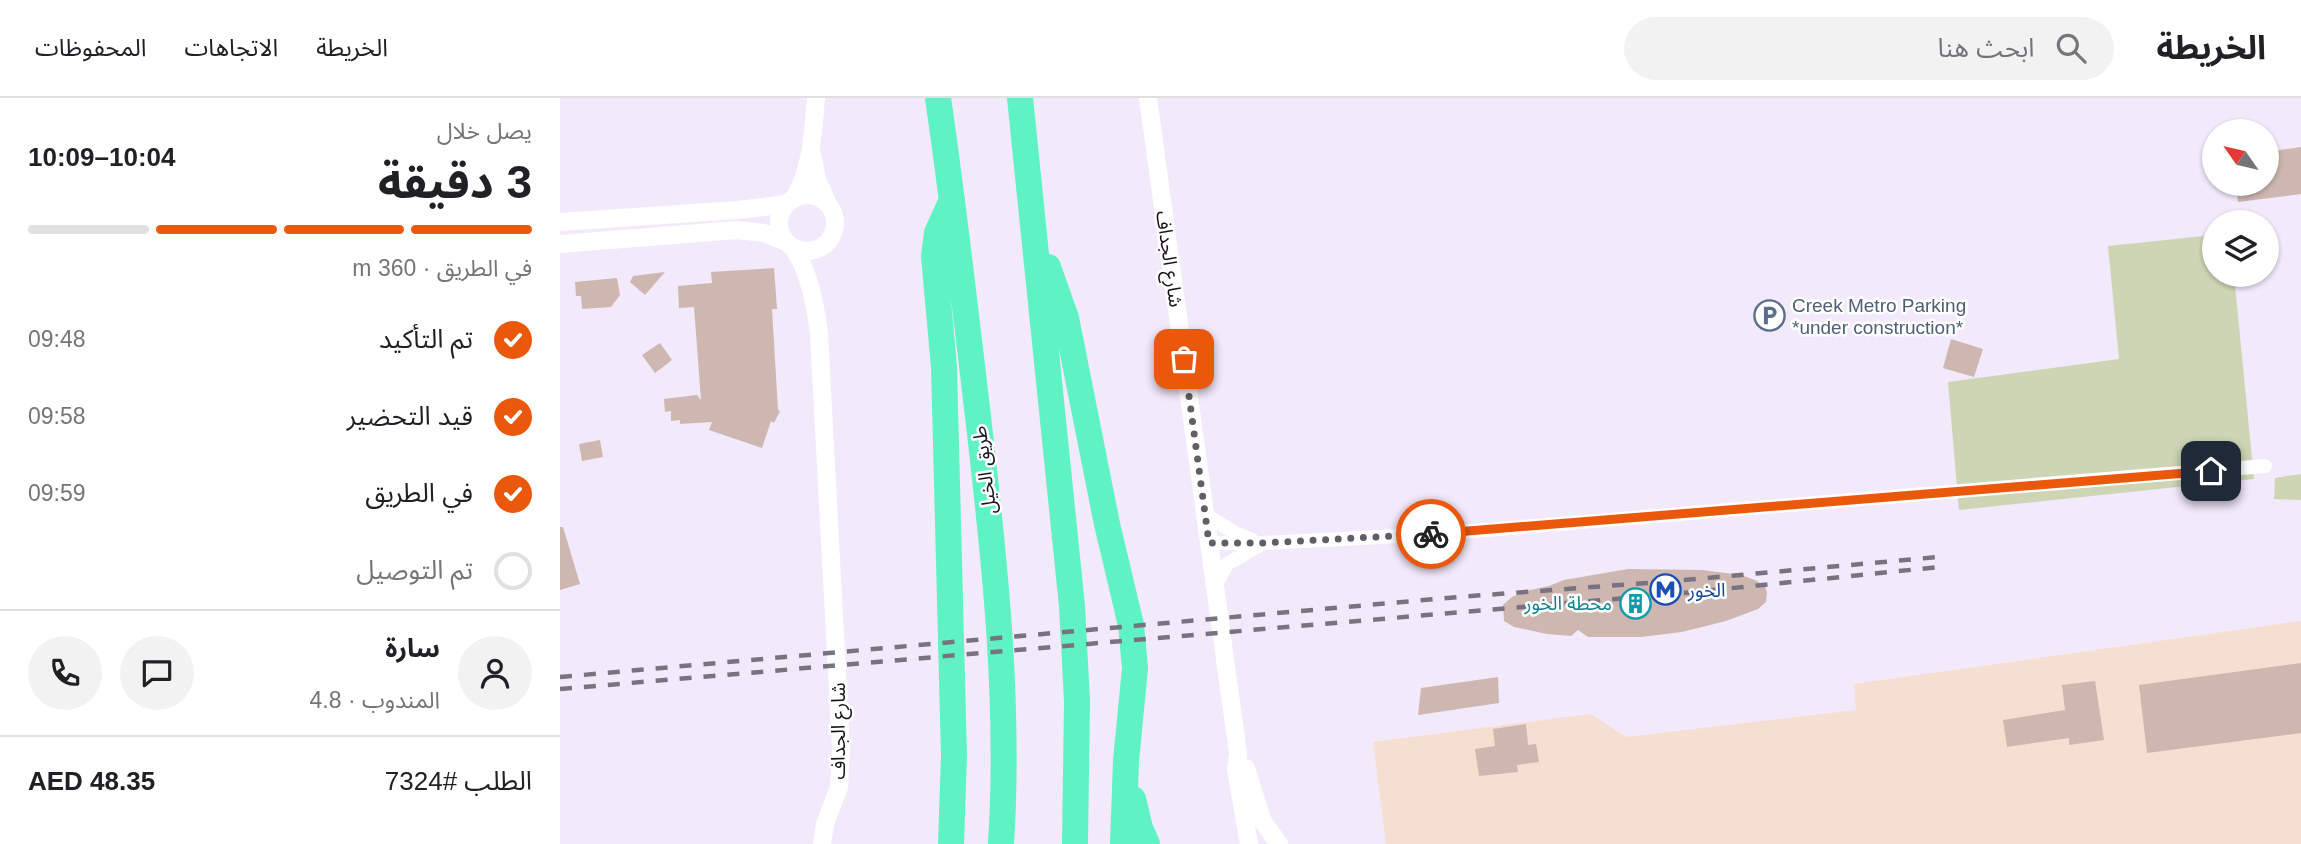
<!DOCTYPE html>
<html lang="ar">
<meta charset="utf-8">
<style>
body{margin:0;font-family:Helvetica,"Noto Sans Arabic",sans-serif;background:#f2f2f2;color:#202124;direction:rtl;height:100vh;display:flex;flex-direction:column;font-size:26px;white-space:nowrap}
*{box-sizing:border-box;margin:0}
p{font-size:23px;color:#757577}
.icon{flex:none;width:38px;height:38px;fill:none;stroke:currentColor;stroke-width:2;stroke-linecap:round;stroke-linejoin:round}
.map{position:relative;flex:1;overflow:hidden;direction:ltr}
.drawer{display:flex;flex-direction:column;background:#fff;width:560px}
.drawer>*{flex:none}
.needle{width:46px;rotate:304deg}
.controls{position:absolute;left:1642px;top:21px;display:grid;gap:14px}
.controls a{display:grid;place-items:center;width:77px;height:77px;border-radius:50%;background:#fff;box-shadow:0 2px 5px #0004;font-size:35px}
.pin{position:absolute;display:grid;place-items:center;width:60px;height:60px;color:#fff;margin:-30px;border-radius:14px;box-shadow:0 4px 10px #0006}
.courier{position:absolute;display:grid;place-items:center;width:70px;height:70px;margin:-35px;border:5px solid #ea580c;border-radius:50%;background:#fff;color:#222;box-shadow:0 2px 9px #0007}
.summary em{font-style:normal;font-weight:700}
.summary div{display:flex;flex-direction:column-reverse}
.summary{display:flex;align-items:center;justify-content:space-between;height:119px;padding:0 28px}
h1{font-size:46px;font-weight:700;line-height:52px}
.bar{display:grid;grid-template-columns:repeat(4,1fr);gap:10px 7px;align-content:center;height:84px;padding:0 28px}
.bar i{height:9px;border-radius:5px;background:#e0e0e0}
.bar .active{background:#ea580c}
.bar p{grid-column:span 4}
.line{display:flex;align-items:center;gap:18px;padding:0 28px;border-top:2px solid #e0e0e0}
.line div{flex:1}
.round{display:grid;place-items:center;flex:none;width:74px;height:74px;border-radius:37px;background:#f2f2f2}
ol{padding:0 28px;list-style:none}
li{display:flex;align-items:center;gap:21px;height:77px}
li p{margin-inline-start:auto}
li .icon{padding:7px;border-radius:50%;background:#ea580c;color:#fff;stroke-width:4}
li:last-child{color:#757577}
li i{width:38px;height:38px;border:4px solid #e0e0e0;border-radius:50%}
header{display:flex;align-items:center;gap:42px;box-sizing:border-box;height:98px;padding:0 35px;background:#fff;border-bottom:2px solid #e0e0e0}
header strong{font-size:33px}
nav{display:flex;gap:38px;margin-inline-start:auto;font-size:24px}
.search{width:490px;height:63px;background:#f2f2f2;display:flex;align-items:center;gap:18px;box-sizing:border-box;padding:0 24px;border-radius:38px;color:#757577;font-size:26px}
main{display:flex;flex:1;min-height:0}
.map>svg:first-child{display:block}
.industrial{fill:#f4dfd1}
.green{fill:#cdd5b4}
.building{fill:#cdb7b0}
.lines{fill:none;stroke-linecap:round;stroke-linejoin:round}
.minor{stroke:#fff;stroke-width:14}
.tertiary{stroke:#fff;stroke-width:18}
.motorway{stroke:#5ff3c3;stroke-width:26}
.rail{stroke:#79737f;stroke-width:4.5;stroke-dasharray:12 12;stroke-linecap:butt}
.done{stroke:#625d67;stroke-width:7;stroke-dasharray:0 12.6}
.route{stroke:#ea580c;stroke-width:9}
.labels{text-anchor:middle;stroke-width:5;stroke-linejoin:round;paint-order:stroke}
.street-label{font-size:19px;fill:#151218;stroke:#fff}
.service-label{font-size:19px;fill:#4e5e75;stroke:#fff;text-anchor:start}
.transit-label{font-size:19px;fill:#164399;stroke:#fff;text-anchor:start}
.culture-label{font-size:19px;fill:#0d838f;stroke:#fff;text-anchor:end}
</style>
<header>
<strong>الخريطة</strong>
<div class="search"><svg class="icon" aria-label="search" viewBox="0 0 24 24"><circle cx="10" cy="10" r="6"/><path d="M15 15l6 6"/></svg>ابحث هنا</div>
<nav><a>الخريطة</a><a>الاتجاهات</a><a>المحفوظات</a></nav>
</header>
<main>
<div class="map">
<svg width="1741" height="746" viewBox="0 0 1741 746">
<rect width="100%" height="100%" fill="#f2e9fb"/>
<path class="industrial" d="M1741 523V746H826L813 644 1031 616 1066 639 1296 612 1294 586Z"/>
<path class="green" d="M1654 137V177H1674L1694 381 1399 412 1388 284 1559 261 1548 148Z
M1741 376V402L1714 401 1715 380Z"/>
<path class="building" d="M1741 49V96L1678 104 1676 86H1706V54Z
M214 170 217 211H212L218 312 220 313 214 325 211 323 202 350 149 332 152 324 120 326V322L111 323V313L105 314 104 301 137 297 141 302 134 209 119 210 118 188 152 185 151 174Z
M105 174 85 197 70 184 73 178Z
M57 180 60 197 51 209 22 211 21 198H16L15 184Z
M1391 241 1423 251 1414 279 1383 270Z
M100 245 112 262 95 275 82 257Z
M40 342 43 359 22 363 19 346Z
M0 429H3L20 486 0 492Z
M1068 471 1142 472 1181 477 1195 482 1205 488 1207 495 1206 504 1198 511 1166 523 1122 534 1081 539H1028L1018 532 1011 538 987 536 954 529 944 523 943 507 952 499 966 493 989 488 1004 482Z
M1741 565V635L1587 655 1579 587Z
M938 579 939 605 858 617 861 590Z
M1535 583 1544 642 1509 647V640L1447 649 1443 622 1505 612 1502 587Z
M966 626 968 647 976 646 979 664 957 667 958 674 919 678 915 651 935 648 933 631Z"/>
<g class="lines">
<path class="minor" d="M646 417 675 435 692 442
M649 445H703L876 436 1705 368
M655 488 667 466 702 446"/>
<path class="tertiary" d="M588 0 673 619 678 655 676 672 689 746
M252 56 257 81 268 106
M219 125a28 28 0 1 1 56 0a28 28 0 1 1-56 0Z
M234 101C252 69 253 35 256 0
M0 124 178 112 227 106
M0 146 177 132 204 135 226 144
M233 149C250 176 255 205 259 236L281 650 279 689 265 726 262 746
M686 670 702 722 719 746"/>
<path class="motorway" d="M378 0C394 109 406 218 419 327 435 466 450 606 441 746
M460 0 512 508 517 603 515 746
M488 169 506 220 547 426 571 527 575 570 566 663 563 746
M573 701 580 730 587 746
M391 746 394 658 384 269 374 158 377 135 392 102"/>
<path class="rail" d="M0 579 898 499 1114 483 1378 459
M0 591 1114 496 1379 469"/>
</g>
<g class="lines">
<path class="done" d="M624 261 649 445H703L871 436"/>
<path class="route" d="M871 436 1651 373"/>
</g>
<defs>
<symbol id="parking-ring" viewBox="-11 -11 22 22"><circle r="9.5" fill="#fff" stroke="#5c6f8a" stroke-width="1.5"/><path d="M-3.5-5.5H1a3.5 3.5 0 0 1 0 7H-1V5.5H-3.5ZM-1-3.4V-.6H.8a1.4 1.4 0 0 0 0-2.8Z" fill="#5c6f8a"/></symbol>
<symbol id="metro-ring" viewBox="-11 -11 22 22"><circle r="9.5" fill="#fff" stroke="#1a4fb4" stroke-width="1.5"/><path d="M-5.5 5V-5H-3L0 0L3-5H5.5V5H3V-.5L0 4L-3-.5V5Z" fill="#1a4fb4"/></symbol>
<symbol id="building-ring" viewBox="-11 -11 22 22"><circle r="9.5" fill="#fff" stroke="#0f9aa8" stroke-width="1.5"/><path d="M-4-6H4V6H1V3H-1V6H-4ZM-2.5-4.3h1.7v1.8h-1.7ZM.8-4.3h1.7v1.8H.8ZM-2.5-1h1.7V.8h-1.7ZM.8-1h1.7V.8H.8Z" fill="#0f9aa8"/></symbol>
</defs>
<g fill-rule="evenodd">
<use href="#parking-ring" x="1192" y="200" width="35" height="35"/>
<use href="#metro-ring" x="1088" y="474" width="35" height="35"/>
<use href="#building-ring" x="1058" y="488" width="35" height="35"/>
</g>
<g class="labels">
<g class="street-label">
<text transform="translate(610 161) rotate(82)" y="7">شارع الجداف</text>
<text transform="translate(424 372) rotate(-97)" y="7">طريق الخيل</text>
<text transform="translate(278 633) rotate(-90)" y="7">شارع الجداف</text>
</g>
<g class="service-label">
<text x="1232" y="214">Creek Metro Parking<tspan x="1232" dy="22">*under construction*</tspan></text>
</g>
<g class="transit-label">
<text x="1128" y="499">الخور</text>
</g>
<g class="culture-label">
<text x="1052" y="512">محطة الخور</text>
</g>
</g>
</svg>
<div class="controls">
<a><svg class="needle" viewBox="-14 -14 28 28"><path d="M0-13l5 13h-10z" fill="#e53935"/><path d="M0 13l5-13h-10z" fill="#757577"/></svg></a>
<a><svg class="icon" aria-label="layers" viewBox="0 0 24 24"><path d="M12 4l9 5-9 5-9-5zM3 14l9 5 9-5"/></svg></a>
</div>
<div class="pin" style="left:624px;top:261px;background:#ea580c"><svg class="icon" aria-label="bag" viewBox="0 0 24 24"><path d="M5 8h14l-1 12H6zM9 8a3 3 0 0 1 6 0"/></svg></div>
<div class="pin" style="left:1651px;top:373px;background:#1f2937"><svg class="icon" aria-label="home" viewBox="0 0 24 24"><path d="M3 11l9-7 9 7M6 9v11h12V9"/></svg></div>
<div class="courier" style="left:871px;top:436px"><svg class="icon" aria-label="bike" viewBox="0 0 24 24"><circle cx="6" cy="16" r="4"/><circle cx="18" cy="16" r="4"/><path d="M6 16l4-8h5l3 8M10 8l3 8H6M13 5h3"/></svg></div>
</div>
<section class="drawer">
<div class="summary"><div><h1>3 دقيقة</h1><p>يصل خلال</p></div><em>10:04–10:09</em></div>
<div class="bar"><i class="active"></i><i class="active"></i><i class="active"></i><i></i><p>في الطريق · 360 m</p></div>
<ol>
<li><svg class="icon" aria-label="check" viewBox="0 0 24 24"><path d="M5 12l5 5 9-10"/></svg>تم التأكيد<p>09:48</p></li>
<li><svg class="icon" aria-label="check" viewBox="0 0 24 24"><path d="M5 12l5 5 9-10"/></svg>قيد التحضير<p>09:58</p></li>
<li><svg class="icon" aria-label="check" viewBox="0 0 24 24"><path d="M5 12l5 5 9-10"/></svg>في الطريق<p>09:59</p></li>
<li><i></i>تم التوصيل</li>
</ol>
<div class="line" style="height:126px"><a class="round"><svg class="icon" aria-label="person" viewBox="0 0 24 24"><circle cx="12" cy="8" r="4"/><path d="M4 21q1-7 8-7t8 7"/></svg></a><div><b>سارة</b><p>المندوب · 4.8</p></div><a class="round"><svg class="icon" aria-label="chat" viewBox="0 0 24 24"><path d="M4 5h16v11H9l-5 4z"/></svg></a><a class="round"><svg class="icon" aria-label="phone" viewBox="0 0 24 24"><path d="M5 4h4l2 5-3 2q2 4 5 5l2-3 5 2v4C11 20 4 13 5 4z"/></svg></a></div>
<div class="line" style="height:91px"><div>الطلب #7324</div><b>AED 48.35</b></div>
</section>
</main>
